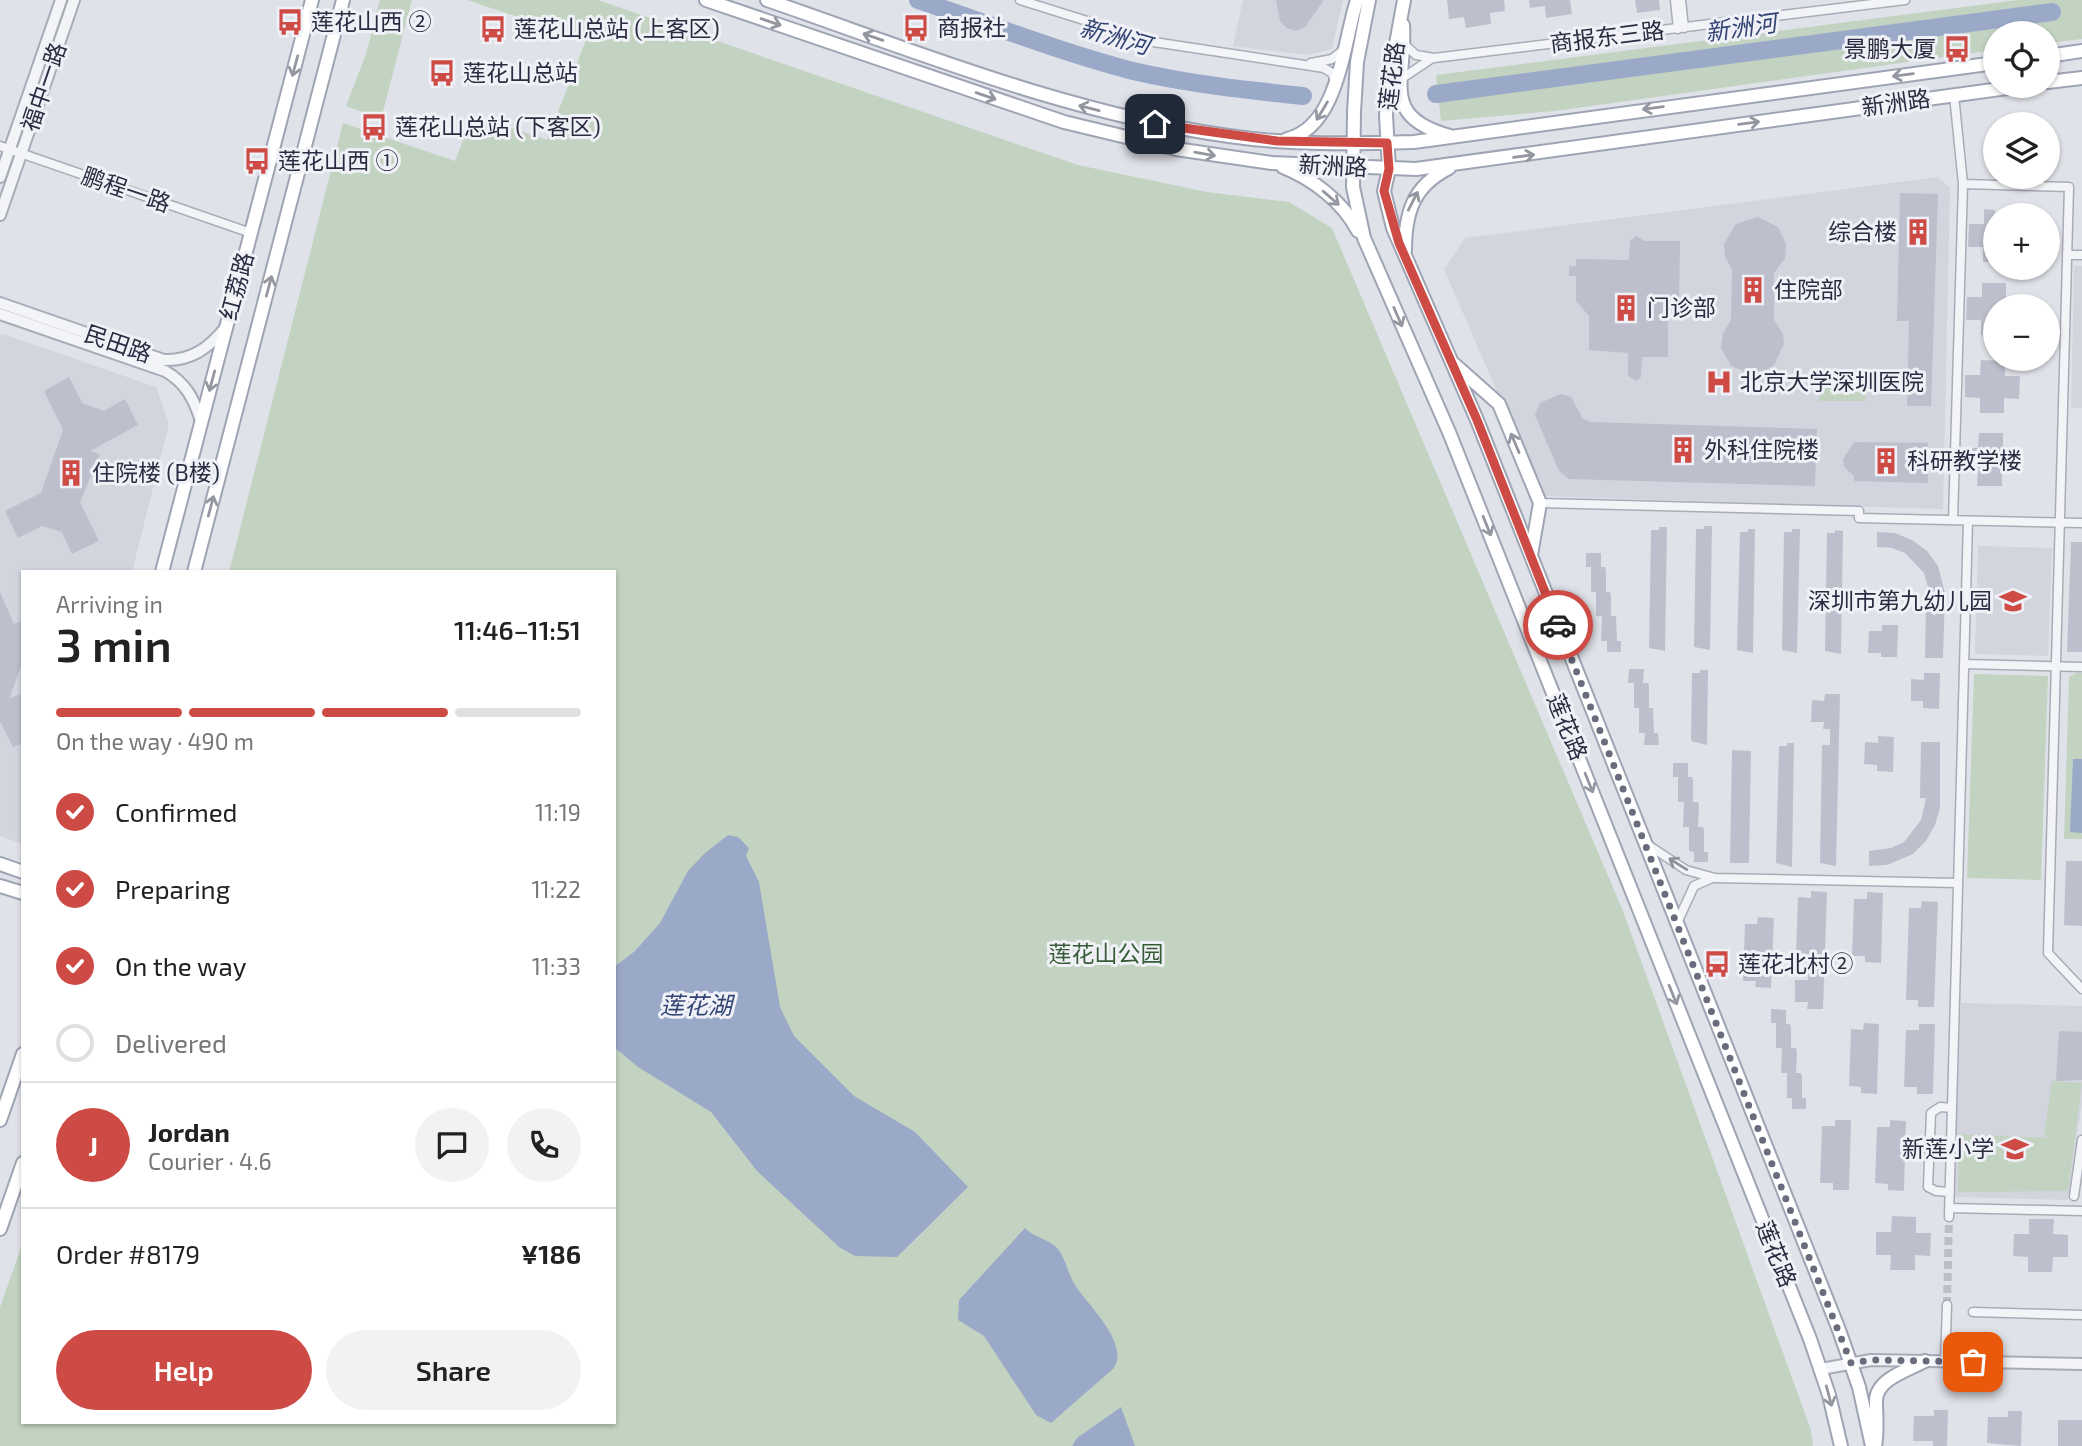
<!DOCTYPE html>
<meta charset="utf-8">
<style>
body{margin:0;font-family:"Exo 2","Noto Sans SC",sans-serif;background:#f2f2f2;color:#222;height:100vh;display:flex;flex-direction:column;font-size:26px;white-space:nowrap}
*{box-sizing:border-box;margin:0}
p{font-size:23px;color:#767676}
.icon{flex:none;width:38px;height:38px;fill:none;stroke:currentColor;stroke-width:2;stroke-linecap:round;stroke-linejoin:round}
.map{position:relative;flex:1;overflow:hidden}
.drawer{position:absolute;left:21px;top:570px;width:595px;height:854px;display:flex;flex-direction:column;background:#fff;border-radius:0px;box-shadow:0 2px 5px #0004}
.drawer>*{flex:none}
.controls{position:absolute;left:1983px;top:21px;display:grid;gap:14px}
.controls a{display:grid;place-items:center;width:77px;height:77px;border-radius:50%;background:#fff;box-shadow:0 2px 5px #0004;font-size:35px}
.pin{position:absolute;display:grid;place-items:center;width:60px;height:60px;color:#fff;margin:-30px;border-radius:14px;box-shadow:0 4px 10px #0006}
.courier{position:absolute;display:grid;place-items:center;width:70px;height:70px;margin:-35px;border:5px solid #ce4a45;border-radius:50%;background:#fff;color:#222;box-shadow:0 2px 9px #0007}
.overview em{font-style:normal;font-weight:600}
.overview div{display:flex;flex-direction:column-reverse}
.overview{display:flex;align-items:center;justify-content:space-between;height:119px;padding:0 35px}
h1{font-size:46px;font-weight:600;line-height:52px}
.bar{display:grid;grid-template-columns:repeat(4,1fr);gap:10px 7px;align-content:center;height:84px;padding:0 35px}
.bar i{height:9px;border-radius:5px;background:#e0e0e0}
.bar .selected{background:#ce4a45}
.bar p{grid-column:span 4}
.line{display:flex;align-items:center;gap:18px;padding:0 35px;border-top:2px solid #e0e0e0}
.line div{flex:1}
.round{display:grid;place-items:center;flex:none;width:74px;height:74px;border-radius:37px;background:#f2f2f2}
ol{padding:0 35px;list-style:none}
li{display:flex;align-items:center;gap:21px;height:77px}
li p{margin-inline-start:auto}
li .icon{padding:7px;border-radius:50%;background:#ce4a45;color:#fff;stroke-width:4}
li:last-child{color:#767676}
li i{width:38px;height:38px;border:4px solid #e0e0e0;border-radius:50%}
.cta{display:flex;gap:14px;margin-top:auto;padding:14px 35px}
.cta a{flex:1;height:80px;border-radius:42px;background:#ce4a45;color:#fff;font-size:28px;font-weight:600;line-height:80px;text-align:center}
.cta a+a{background:#f2f2f2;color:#222}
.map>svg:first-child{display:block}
.built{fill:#d2d4de}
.green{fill:#c2d3c1}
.water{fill:#9ba9c9}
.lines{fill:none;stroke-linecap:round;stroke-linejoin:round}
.river{stroke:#9ba9c9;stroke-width:18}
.building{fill:#bdc0cc}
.minor-tunnel{stroke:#bbbec7;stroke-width:8;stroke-dasharray:8 4;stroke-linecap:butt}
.minor-casing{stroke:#a9acb7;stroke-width:11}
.tertiary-casing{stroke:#a9acb7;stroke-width:14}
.primary-casing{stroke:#9fa4b5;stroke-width:16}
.minor{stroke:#f3f4f7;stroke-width:8}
.tertiary{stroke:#f3f4f7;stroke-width:10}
.primary{stroke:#fff;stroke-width:12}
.oneway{stroke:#9496a0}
.oneway2{stroke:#8e909c}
.done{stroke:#696c7c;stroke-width:7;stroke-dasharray:0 12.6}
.route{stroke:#ce4a45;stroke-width:9}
.labels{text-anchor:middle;stroke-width:6;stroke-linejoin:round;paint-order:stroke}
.poi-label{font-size:23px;fill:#292d41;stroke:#f0f1f7;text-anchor:start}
.street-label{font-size:23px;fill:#292d41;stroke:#f0f1f7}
.park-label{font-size:23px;fill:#365c36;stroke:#f0f1f7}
.water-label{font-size:24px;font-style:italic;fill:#334474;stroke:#f0f1f7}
</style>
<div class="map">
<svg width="2082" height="1446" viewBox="0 0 2082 1446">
<rect width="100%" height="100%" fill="#e0e2e9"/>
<path class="built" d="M1243 0H1343L1332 49 1307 55 1233 46Z
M1938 177 1950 188 1943 509 1542 496 1444 269 1465 238Z
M2074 266H2082V408H2071Z
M3 334 156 387 169 424 132 572H23V844L0 836V335Z
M1978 546 2052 548 2048 656 1975 654Z
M1961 1003 2082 1006V1102L2068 1200 1953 1197Z"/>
<path class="green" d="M380 0H412L381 119 346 106 366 54Z
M467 0H598L1078 165 1207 192 1289 202 1332 228 1623 911 1811 1430 1813 1446H0V1307L23 1242V1423H614V572H229L343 123 455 161 473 115 547 140 586 40Z
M2018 0H2082V39L2048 43V33H1995V50L1555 111 1441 121 1436 75Z
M1819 374H1866V401H1819Z
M2076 673H2082V839H2064L2069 677Z
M1974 674 2048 676 2041 880 1967 878Z
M2052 1081 2082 1083 2068 1191 1958 1192 1959 1134 2052 1138 2044 1136Z"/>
<path class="water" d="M2073 759H2082V833L2070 832Z
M728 835 738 837 749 848 746 856 759 882 780 1007 794 1036 854 1096 915 1132 968 1187 897 1257 855 1256 839 1247 757 1171 711 1112 638 1067 614 1047V967L635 951 660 923 688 871 704 854Z
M1025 1228C1034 1238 1047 1238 1057 1248 1066 1258 1068 1276 1077 1288 1090 1307 1129 1343 1114 1368L1051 1423 1036 1415 984 1336 958 1320 959 1300Z
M1121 1407 1135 1446H1072L1077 1438Z"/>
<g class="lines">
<path class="river" d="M918 0C989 24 1060 52 1133 71 1189 84 1246 90 1303 96
M1436 94 2052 12"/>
</g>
<path class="building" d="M1276 0H1324L1305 27 1296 31 1287 28 1280 21Z
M1447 0H1504L1505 11 1490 13 1491 24 1466 28 1464 17 1449 19Z
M1529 0H1570L1572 14 1546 18 1545 6 1530 8Z
M1635 0H1659L1660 10 1637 13Z
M1900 193 1938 194 1931 406H1907L1909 321H1897Z
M1984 209 1995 210V262H1983V247H1968L1969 224H1984Z
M1758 217 1778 227 1786 244 1785 258 1774 273V320L1783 334 1784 344 1774 365 1763 372 1751 374 1731 366 1721 348 1723 333 1731 320 1732 270 1725 257 1724 244 1736 224Z
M1636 236 1645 241H1680L1679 305H1668V357H1642L1641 377 1636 381 1628 376V353L1589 350V316L1576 301V276H1569V266H1576V259L1629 260 1630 241Z
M1982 283H2006V298H2021V306H1995V336L1981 335V320H1966L1967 297H1982Z
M1981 360 2005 361V376H2020L2019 399 2004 398V413H1980V398L1965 397V375H1980Z
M69 377 82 403 104 411 125 399 138 425 90 451 100 454 80 502 99 541 72 554 62 532 42 526 18 538 5 511 41 493 63 430 44 391Z
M1561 394 1571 397 1583 419 1591 422 1817 429 1815 486 1569 479 1559 471 1535 415 1540 403Z
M1979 433H2003V448L2018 449 2017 472 2002 471V486H1977L1978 471 1963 470V448H1978Z
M1854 442 1928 443V483L1854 481V476L1844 467 1843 459Z
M1704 526H1712L1710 650 1694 647 1696 529H1704Z
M1659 527H1667L1665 651 1649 648 1651 530H1659Z
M1748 529H1755L1753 653 1737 650 1740 532H1748Z
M1792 529H1800L1797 653 1782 650 1784 532H1792Z
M1835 530 1843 531 1841 654 1825 651 1827 533H1835Z
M1877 532 1895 533 1912 540 1927 551 1938 566 1945 593 1943 658H1925L1926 602H1932L1924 573 1905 553 1892 548 1877 547Z
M2071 542H2082V652H2067Z
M1586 553H1601V567H1605L1606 571V592H1610L1611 596V616H1616L1617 641H1621V652H1607V641H1601L1602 616H1596V592H1591V567H1586Z
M0 592 14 624 23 620V661L9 699 20 694 23 701V743L13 747 0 721Z
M1882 625H1898L1897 657H1881V653H1868L1869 631H1882Z
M1629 669H1644L1643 683H1648L1649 687V708H1653L1654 733H1658L1659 745H1644L1645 733H1639V708H1634V683H1628Z
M1700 670H1708L1707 745 1691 741 1692 673H1700Z
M1924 673H1940L1939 709 1923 708V701H1911V679L1924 680Z
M1825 694H1840L1836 866 1820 863 1822 745H1830V729H1823L1824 722H1811L1812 700 1824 701Z
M1878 736 1894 737 1893 772 1877 771V765L1864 764 1865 742 1878 743Z
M1921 742H1940V808L1935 825 1926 841 1913 854 1887 865 1869 866V851L1891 848 1904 842 1921 820 1926 798H1920Z
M1787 743H1794L1792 867 1776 863 1779 746H1787Z
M1732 750 1751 751 1749 863H1730Z
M1673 763H1688V777H1692L1693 781V802H1698L1699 806 1698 827H1703L1704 830V852H1708V862H1694V852L1689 851V827H1683L1684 802H1678V777H1673Z
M2066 861H2082V926L2064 925Z
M1811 891 1827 892 1823 1009H1807L1808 1002H1795V980H1808L1809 961V955L1796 954 1798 897 1811 898Z
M1867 892 1883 893 1881 963 1865 962V956H1852L1854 899H1867Z
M1922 901 1938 902 1934 1007H1918V1000H1906L1909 908H1921Z
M1758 917 1774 918 1771 988 1755 987 1756 981H1743L1745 924H1757Z
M1771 1009 1786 1010V1024H1790L1791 1027V1048H1796L1797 1052 1796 1073H1801L1802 1077V1098H1806V1109H1792V1098H1787V1073H1781L1782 1048H1776V1023H1771Z
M1864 1023 1879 1024 1877 1094 1861 1093V1087L1849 1086 1851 1029 1863 1030Z
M1919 1024H1935L1933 1094H1917V1087H1904L1906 1030H1919Z
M2059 1031 2082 1032V1080L2056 1081Z
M1835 1120H1851L1849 1190H1833V1183H1820L1822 1126H1835Z
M1890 1120 1906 1121 1904 1191 1888 1190V1184L1875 1183 1877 1127H1890Z
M1892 1216 1916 1217V1233H1931L1930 1256 1915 1255V1270H1890L1891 1255H1876V1232H1891Z
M2029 1219H2054L2053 1234 2068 1235V1257H2053L2052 1272H2028V1257L2013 1256 2014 1234H2029Z
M1934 1410H1948L1947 1446H1933V1441H1913L1914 1416H1934Z
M2008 1411H2022L2021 1446 1987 1443 1988 1417H2008Z
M2058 1420H2082V1446H2058Z"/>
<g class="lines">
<path class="minor-tunnel" d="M1947 1305 1949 1217"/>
<defs>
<path id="minor" d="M1020 0 1154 42 1324 68 1332 73 1335 81
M1675 0 1678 29
M1681 0 1684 28
M1405 45 1416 55 1434 58 1905 0
M1311 63 1332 59 1343 50
M1401 79 1431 59
M0 146 251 233
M1963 184 2069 187 2048 953 2082 989
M2067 255H2082
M1540 503 1859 511V518L2082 523
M1953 520 1963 184 1954 95
M1964 664 2082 667
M1645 843 1686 870 1715 878 1958 883
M1677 923 1694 886 1712 878
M1950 1192 1936 1191 1928 1187 1931 1113 1940 1107 1952 1108
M2074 1196 2082 1140
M1950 1208 2082 1211
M1949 1217 1968 521
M1973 1312 2082 1315
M1945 1362 1947 1305"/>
<path id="tertiary" d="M0 177 61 0
M0 215 74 0
M0 303 164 360C191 361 209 348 225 328
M0 314 165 371C186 383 194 399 201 421
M1821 1369 1871 1360 2082 1364"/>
<path id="primary" d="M706 0 1064 122 1176 149 1272 163 1416 169 2022 86
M767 0C918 52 1069 114 1229 136 1290 145 1352 144 1414 142L1995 63
M1369 0 1357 62 1354 112 1353 187 1364 238 1449 432 1810 1339 1829 1395 1841 1446
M1404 0 1389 82 1386 115 1389 169 1384 191 1393 228 1477 420 1839 1330 1859 1387 1872 1446
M1403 25C1407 80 1378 116 1450 136
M2048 56 2082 51
M2048 82 2082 78
M1287 139C1339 127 1343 43 1357 0
M1283 167C1313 179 1343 202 1358 231
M1405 251C1405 213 1413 186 1449 168
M1454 364 1499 404 1540 503 1531 555
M162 572 312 0
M194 572 343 0
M0 864 23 872
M0 886 23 893
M0 1120 23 1054
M0 1229 23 1163
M1875 1446C1878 1430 1876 1417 1876 1401 1876 1379 1908 1370 1925 1361"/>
</defs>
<use href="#minor" class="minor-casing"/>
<use href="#tertiary" class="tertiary-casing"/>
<use href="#primary" class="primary-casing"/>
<use href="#minor" class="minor"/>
<use href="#tertiary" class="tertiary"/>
<use href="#primary" class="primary"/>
</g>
<defs><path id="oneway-shaft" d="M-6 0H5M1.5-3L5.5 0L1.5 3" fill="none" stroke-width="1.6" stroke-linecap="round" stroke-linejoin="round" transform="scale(1.75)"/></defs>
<g class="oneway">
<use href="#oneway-shaft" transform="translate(771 22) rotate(19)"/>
<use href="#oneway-shaft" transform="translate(873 37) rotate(-161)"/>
<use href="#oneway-shaft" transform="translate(295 66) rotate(105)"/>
<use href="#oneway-shaft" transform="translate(1903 75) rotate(172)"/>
<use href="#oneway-shaft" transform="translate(986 96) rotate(19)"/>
<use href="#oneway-shaft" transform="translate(1089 108) rotate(-166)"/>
<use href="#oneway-shaft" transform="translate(1653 108) rotate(172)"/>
<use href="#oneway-shaft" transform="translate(1322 111) rotate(121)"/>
<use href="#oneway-shaft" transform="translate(1749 123) rotate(-8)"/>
<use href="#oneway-shaft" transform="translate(1205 154) rotate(10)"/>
<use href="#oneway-shaft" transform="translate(1524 156) rotate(-8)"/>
<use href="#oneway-shaft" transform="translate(1331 198) rotate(41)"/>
<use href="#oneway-shaft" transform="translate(1413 201) rotate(-63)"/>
<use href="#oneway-shaft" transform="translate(269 286) rotate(-75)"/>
<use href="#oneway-shaft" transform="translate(1398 317) rotate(66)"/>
<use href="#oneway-shaft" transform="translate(212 381) rotate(105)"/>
<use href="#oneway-shaft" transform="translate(1515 443) rotate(-113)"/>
<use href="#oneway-shaft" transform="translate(211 506) rotate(-75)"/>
<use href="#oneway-shaft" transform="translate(1487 526) rotate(68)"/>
<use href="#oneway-shaft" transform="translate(1589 783) rotate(68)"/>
<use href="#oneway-shaft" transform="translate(1673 995) rotate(68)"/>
<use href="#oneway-shaft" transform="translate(1829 1396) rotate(75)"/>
</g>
<use class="oneway2" href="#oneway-shaft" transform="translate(1678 864) rotate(-148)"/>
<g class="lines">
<path class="done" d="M1558 625 1851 1363 1871 1360 1973 1362"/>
<path class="route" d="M1155 124 1277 141 1387 143 1389 169 1384 191 1399 243 1477 420 1558 625"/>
</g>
<defs>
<symbol id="bus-bare" viewBox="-9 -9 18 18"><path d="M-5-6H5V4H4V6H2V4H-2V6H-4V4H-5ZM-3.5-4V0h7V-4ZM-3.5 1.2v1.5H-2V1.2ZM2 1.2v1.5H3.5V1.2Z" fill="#ce4a45" stroke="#f0f1f7" stroke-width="2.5" paint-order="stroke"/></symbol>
<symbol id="building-bare" viewBox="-9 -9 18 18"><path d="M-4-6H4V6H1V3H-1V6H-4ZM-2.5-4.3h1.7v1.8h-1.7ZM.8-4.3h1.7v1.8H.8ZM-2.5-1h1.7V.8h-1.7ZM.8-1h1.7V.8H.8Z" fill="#ce4a45" stroke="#f0f1f7" stroke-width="2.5" paint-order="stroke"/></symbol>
<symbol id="hospital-bare" viewBox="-9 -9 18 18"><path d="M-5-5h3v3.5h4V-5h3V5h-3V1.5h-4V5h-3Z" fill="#ce4a45" stroke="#f0f1f7" stroke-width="2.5" paint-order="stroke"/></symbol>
<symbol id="school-bare" viewBox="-9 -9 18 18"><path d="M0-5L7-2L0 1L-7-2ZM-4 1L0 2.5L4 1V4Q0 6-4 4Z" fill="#ce4a45" stroke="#f0f1f7" stroke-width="2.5" paint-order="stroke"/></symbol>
</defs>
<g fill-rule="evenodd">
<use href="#bus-bare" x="271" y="3" width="38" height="38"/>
<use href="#bus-bare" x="897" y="9" width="38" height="38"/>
<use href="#bus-bare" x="474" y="10" width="38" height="38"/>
<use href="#bus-bare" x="1938" y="30" width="38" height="38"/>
<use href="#bus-bare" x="423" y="54" width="38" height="38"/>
<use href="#bus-bare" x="355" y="108" width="38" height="38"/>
<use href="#bus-bare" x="238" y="142" width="38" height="38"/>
<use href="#building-bare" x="1899" y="213" width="38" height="38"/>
<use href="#building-bare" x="1734" y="271" width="38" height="38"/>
<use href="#building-bare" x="1607" y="289" width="38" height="38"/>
<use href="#hospital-bare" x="1700" y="363" width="38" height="38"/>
<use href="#building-bare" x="1664" y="431" width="38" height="38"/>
<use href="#building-bare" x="1867" y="442" width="38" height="38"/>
<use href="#building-bare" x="52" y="454" width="38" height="38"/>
<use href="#school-bare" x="1994" y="582" width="38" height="38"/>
<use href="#bus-bare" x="1698" y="945" width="38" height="38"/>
<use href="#school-bare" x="1996" y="1130" width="38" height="38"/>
</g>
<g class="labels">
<g class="poi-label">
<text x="311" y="30">莲花山西 ②</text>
<text x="937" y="36">商报社</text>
<text x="514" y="37">莲花山总站 (上客区)</text>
<text x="1936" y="57" text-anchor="end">景鹏大厦</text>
<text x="463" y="81">莲花山总站</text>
<text x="395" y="135">莲花山总站 (下客区)</text>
<text x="278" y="169">莲花山西 ①</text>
<text x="1897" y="240" text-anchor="end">综合楼</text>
<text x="1774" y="298">住院部</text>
<text x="1647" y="316">门诊部</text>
<text x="1740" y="390">北京大学深圳医院</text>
<text x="1704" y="458">外科住院楼</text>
<text x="1907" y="469">科研教学楼</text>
<text x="92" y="481">住院楼 (B楼)</text>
<text x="1992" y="609" text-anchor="end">深圳市第九幼儿园</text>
<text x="1738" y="972">莲花北村②</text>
<text x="1994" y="1157" text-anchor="end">新莲小学</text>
</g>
<g class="street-label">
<text transform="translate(1607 37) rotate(-7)" y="8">商报东三路</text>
<text transform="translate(1392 76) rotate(-83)" y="8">莲花路</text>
<text transform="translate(44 87) rotate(-71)" y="8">福中一路</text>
<text transform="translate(1896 103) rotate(-8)" y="8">新洲路</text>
<text transform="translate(1333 166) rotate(3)" y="8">新洲路</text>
<text transform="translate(126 190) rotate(19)" y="8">鹏程一路</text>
<text transform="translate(237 286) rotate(-75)" y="8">红荔路</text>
<text transform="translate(118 344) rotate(19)" y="8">民田路</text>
<text transform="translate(1567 727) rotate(68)" y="8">莲花路</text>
<text transform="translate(1776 1254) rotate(68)" y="8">莲花路</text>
</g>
<g class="park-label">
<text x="1106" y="962">莲花山公园</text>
</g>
<g class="water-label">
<text transform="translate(1741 28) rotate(-8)" y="8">新洲河</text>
<text transform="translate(1115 37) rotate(16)" y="8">新洲河</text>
<text x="696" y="1014">莲花湖</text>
</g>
</g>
</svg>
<div class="controls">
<a><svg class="icon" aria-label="locate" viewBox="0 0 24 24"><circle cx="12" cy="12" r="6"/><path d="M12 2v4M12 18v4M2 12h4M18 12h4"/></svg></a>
<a><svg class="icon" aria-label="layers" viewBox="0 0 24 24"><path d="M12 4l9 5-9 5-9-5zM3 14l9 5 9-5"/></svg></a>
<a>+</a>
<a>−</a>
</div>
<div class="pin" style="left:1973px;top:1362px;background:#ea580c"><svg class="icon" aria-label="bag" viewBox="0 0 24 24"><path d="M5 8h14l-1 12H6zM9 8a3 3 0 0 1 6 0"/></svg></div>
<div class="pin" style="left:1155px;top:124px;background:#1f2937"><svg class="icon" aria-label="home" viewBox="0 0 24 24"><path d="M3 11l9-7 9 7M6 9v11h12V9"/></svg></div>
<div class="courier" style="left:1558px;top:625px"><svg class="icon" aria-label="car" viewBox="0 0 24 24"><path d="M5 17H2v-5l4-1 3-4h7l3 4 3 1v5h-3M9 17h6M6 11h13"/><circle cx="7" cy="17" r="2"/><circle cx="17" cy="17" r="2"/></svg></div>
<section class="drawer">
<div class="overview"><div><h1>3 min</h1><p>Arriving in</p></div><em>11:46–11:51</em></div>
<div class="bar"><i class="selected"></i><i class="selected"></i><i class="selected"></i><i></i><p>On the way · 490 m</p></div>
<ol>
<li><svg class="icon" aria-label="check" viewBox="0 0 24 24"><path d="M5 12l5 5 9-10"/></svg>Confirmed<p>11:19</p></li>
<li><svg class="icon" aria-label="check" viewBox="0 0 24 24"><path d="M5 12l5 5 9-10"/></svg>Preparing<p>11:22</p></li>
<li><svg class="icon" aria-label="check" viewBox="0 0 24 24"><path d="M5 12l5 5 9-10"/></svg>On the way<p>11:33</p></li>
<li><i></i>Delivered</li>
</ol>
<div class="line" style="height:126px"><b class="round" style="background:#ce4a45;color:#fff">J</b><div><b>Jordan</b><p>Courier · 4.6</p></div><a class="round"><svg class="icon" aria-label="chat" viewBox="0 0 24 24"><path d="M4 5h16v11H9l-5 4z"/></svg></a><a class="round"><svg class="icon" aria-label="phone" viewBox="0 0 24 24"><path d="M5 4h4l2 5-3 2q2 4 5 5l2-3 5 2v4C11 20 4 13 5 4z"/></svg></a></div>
<div class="line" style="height:91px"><div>Order #8179</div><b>¥186</b></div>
<div class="cta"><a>Help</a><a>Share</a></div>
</section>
</div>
